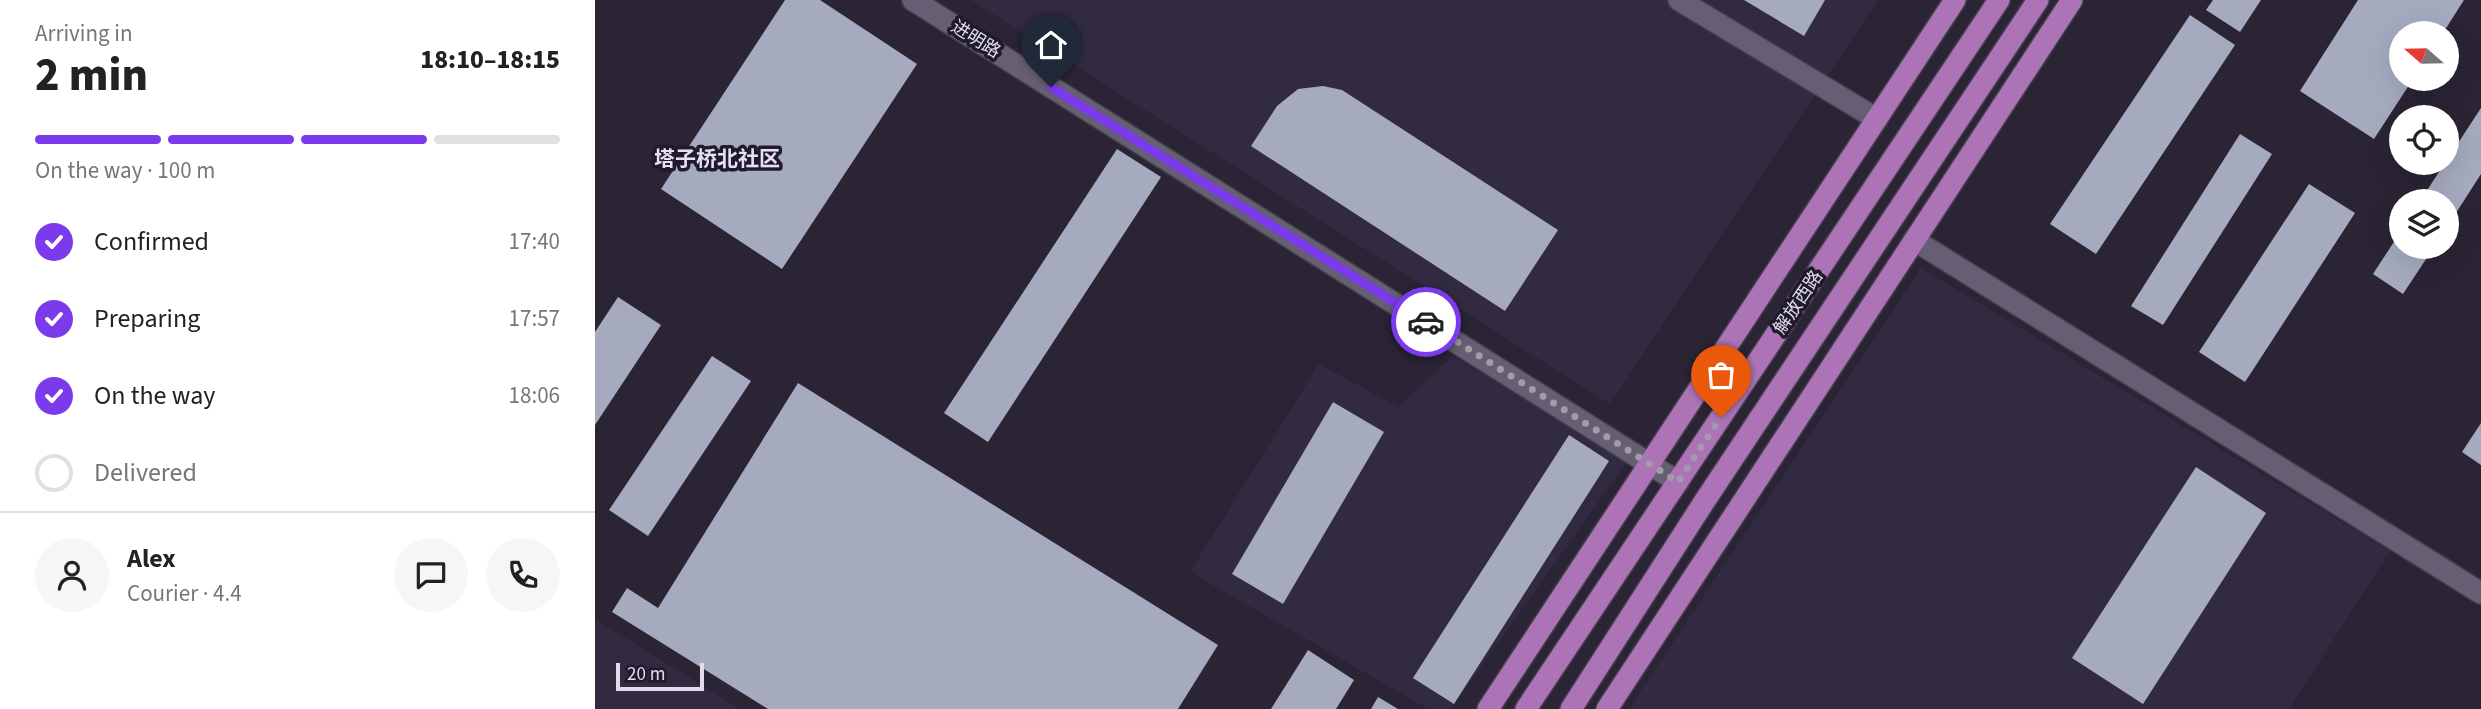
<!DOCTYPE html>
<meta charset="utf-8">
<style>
body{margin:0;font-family:"Source Sans 3","Noto Sans SC",sans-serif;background:#f6f6f6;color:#222;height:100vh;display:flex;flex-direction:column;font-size:26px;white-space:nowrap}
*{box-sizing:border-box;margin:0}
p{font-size:23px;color:#767676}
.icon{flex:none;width:38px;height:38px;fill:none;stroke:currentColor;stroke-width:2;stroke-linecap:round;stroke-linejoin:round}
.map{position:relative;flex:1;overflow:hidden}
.drawer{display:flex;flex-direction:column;background:#fff;width:595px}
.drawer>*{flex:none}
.needle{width:46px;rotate:290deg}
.buttons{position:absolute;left:1794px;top:21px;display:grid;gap:14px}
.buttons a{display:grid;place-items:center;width:70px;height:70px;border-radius:50%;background:#fff;box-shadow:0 7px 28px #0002;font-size:35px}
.scale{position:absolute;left:21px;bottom:18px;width:88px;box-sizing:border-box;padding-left:7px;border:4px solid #e1dde9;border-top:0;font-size:19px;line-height:24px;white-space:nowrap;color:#e1dde9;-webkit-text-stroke:5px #201b2b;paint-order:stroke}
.pin{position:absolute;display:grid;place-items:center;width:60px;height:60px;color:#fff;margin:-72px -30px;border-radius:50% 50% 50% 0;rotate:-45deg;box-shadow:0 0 7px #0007}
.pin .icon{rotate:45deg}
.courier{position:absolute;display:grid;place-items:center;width:70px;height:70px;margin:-35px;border:5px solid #7c3aed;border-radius:50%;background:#fff;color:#222;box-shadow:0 2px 9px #0007}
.summary em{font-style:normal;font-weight:800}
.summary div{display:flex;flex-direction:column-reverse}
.summary{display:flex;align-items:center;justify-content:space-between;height:119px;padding:0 35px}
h1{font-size:46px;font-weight:800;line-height:52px}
.bar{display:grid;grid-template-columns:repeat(4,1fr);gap:10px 7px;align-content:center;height:84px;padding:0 35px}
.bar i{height:9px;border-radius:5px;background:#e0e0e0}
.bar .selected{background:#7c3aed}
.bar p{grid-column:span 4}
.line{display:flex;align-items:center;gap:18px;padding:0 35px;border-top:2px solid #e0e0e0}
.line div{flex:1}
.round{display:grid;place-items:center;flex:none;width:74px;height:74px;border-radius:37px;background:#f6f6f6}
ol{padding:0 35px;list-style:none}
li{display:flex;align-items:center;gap:21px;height:77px}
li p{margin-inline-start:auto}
li .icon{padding:7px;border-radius:50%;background:#7c3aed;color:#fff;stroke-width:4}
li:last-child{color:#767676}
li i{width:38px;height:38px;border:4px solid #e0e0e0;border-radius:50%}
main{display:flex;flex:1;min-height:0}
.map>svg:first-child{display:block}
.built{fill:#322a41}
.building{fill:#a5aabf}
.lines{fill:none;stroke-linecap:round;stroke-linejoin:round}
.minor-casing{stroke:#443f4d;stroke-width:24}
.major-casing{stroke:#443f4d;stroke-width:24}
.minor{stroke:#665f73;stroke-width:21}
.major{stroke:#ac74b6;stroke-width:21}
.done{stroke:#a19caa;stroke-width:7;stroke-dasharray:0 12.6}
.route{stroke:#7c3aed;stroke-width:9}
.labels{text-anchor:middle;stroke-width:7;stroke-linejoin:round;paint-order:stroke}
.street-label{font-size:18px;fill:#e1dde9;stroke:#201b2b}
.quarter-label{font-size:21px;font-weight:bold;fill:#e6dff6;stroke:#201b2b}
</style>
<main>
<section class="drawer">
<div class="summary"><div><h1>2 min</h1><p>Arriving in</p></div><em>18:10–18:15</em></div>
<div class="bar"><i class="selected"></i><i class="selected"></i><i class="selected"></i><i></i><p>On the way · 100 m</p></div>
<ol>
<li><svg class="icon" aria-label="check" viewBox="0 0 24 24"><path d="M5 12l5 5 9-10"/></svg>Confirmed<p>17:40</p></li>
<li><svg class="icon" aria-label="check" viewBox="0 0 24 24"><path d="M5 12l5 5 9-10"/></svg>Preparing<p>17:57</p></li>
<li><svg class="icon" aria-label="check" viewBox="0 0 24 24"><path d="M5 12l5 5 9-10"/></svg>On the way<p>18:06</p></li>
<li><i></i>Delivered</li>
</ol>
<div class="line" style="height:126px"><a class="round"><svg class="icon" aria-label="person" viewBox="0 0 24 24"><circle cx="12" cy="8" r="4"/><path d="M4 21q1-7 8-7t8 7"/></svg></a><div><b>Alex</b><p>Courier · 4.4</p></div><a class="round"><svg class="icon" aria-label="chat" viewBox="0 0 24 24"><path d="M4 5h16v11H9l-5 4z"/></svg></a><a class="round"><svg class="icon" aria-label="phone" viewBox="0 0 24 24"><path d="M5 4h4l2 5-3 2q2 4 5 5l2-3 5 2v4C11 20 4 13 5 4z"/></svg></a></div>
</section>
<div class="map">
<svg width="1886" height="709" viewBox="0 0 1886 709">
<rect width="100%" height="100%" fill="#2a2435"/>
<path class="built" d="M376 0H1283L1015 404Z
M1326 268 1795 551 1694 709H1034Z
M857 356 1034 459 856 709H833L595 572 724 364 804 407Z
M0 619 145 709H0Z"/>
<path class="building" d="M190 0H225L322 64 187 269 66 189Z
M1149 0H1230L1209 36Z
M1618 0H1666L1645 32 1611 10Z
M1763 0H1869L1848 33H1806V79H1818L1779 139 1705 91Z
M1595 15 1640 45 1501 254 1455 224Z
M728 86 747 90 963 230 910 311 656 146 682 106 703 89Z
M1886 108V174L1852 227V201H1825Z
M1645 134 1677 154 1568 325 1536 306Z
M522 149 566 177 393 442 349 413Z
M1714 184 1760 213 1650 382 1604 352Z
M1806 231V247H1839L1808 294 1778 274Z
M23 297 66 325 0 425V332Z
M117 356 156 381 53 536 14 510Z
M203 383 623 645 583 709H173L17 612 32 588 63 608Z
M738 402 789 432 688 604 637 574Z
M1886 423V465L1867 452Z
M974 435 1014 461 859 704 818 678Z
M1601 467 1671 513 1548 704 1477 658Z
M713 650 759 680 741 709H676Z
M783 697 803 709H776Z"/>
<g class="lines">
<defs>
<path id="minor" d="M318 0 1083 482
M1084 0 1282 119
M1319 240 1886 593"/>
<path id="major" d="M893 709 1360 0
M931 709 1404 0
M976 709 1109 502 1443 0
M1012 709 1477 0"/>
</defs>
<use href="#minor" class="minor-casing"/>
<use href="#major" class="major-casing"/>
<use href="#minor" class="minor"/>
<use href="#major" class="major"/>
</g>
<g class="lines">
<path class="done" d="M831 322 1083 482 1126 417"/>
<path class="route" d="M456 87 831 322"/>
</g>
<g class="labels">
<g class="street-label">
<text transform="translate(381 39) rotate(32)" y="6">进明路</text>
<text transform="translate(1203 302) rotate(-56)" y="6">解放西路</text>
</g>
<g class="quarter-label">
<text x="122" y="166">塔子桥北社区</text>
</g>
</g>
</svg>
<div class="buttons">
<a><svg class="needle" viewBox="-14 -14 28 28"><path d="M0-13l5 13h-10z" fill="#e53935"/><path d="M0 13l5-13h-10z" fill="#767676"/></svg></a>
<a><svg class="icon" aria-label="locate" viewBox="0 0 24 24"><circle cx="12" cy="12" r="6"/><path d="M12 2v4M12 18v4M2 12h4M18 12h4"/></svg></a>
<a><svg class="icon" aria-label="layers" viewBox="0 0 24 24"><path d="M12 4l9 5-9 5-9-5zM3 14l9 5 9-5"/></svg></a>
</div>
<div class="scale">20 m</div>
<div class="pin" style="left:1126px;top:417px;background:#ea580c"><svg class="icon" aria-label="bag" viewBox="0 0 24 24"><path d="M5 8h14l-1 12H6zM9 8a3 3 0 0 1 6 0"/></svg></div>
<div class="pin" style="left:456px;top:87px;background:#1f2937"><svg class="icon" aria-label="home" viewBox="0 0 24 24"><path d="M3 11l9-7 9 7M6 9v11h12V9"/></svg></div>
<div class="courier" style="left:831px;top:322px"><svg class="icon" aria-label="car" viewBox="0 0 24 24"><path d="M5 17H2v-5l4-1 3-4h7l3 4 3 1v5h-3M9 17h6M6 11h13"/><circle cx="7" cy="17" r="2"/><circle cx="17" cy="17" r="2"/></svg></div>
</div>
</main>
